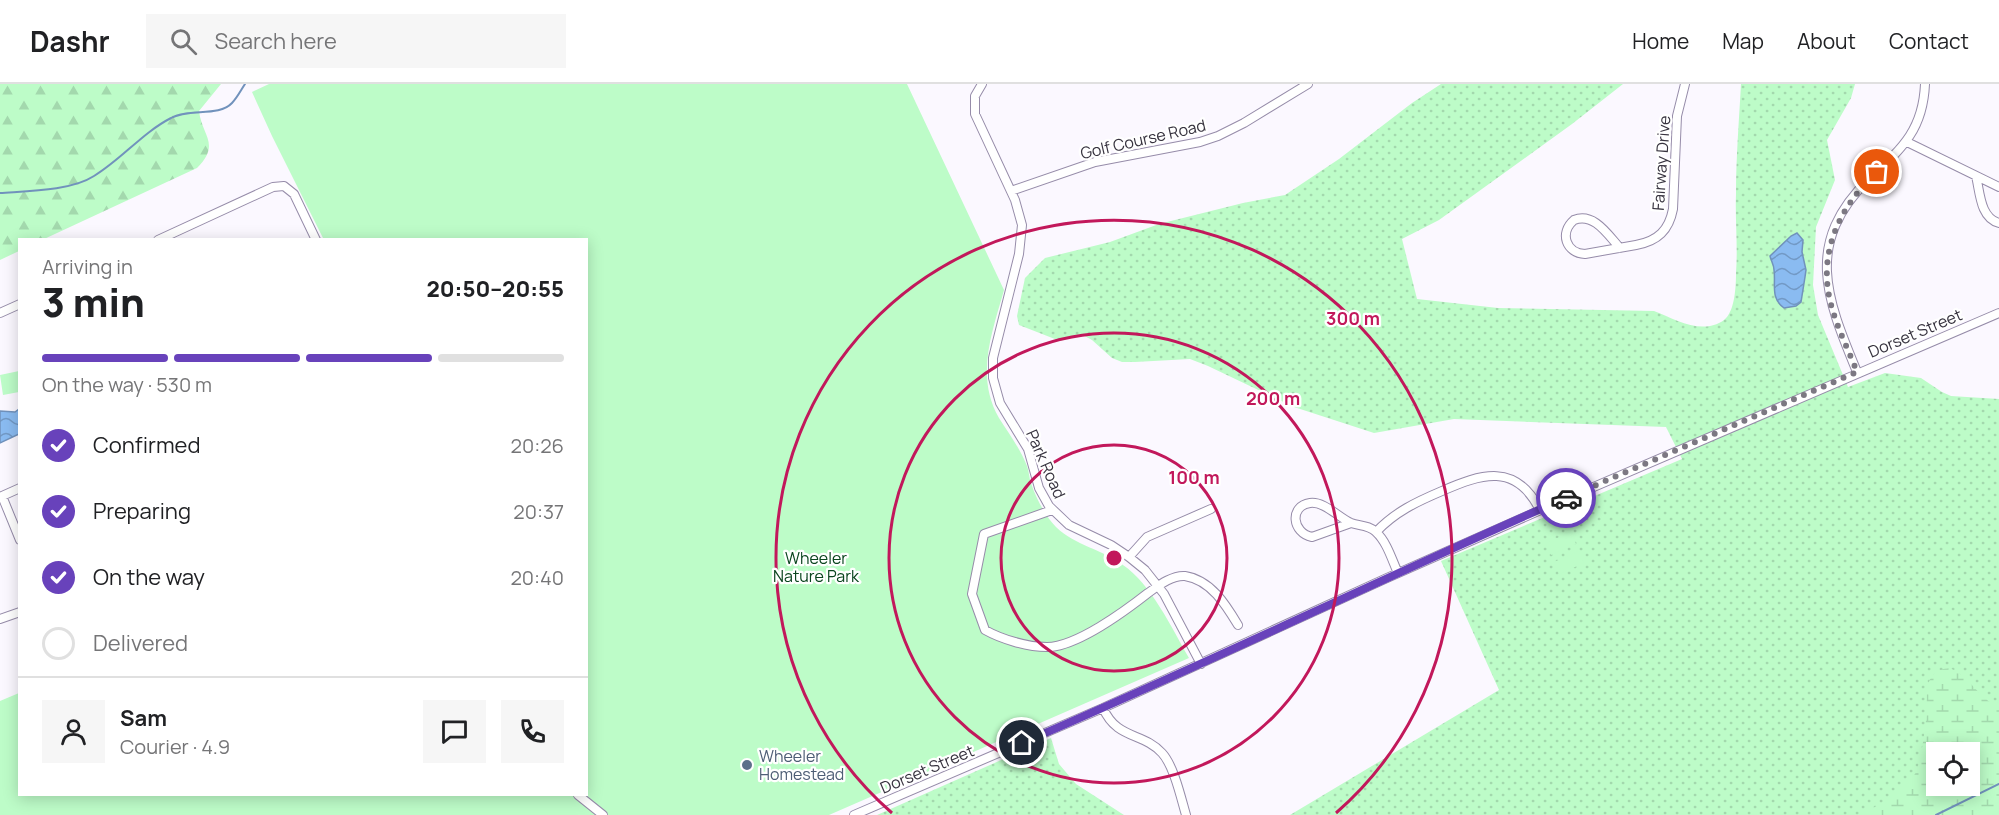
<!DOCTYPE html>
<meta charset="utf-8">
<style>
body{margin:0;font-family:Manrope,sans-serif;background:#f6f6f6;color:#202124;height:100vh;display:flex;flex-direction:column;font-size:22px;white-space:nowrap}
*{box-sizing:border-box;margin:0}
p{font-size:20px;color:#757577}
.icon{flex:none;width:33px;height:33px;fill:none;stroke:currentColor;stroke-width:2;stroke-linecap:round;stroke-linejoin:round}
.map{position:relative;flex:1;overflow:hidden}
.sheet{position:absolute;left:18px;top:154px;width:570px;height:558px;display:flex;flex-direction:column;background:#fff;border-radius:0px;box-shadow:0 3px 15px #0003}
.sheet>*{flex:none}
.tools{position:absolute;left:1926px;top:658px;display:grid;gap:12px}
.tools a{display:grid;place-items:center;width:54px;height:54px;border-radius:0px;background:#fff;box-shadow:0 3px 15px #0003;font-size:30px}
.pin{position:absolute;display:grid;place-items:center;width:51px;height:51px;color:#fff;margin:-26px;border:3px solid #fff;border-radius:50%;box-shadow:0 2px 6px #0007}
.courier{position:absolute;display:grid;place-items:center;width:60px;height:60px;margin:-30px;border:4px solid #6842bb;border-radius:50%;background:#fff;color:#222;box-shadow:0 2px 8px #0007}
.overview em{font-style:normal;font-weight:800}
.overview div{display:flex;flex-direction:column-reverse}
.overview{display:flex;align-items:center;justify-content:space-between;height:102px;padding:0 24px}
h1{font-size:39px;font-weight:800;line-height:45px}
.bar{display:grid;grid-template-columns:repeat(4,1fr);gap:9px 6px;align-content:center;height:72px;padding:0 24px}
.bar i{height:8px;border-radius:4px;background:#e0e0e0}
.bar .selected{background:#6842bb}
.bar p{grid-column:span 4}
.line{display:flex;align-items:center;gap:15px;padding:0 24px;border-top:2px solid #e0e0e0}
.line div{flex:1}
.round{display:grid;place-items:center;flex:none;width:63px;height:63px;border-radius:0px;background:#f6f6f6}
ol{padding:0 24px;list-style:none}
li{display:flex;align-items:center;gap:18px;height:66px}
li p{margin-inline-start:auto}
li .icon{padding:6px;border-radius:50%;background:#6842bb;color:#fff;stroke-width:4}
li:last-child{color:#757577}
li i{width:33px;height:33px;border:3px solid #e0e0e0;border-radius:50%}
header{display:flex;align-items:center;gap:36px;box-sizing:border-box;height:84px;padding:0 30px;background:#fff;border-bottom:2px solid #e0e0e0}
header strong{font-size:28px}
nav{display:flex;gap:33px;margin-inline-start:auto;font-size:21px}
.search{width:420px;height:54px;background:#f6f6f6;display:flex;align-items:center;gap:15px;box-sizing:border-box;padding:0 21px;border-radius:0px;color:#757577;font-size:22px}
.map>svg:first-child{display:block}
.grass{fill:url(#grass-dots);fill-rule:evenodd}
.forest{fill:url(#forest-firs)}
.wetland{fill:url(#wetland-marsh);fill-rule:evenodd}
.park{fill:#bdfcc8}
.water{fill:url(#water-waves);stroke:#7192bc;stroke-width:1.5}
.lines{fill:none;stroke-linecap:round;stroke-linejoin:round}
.stream{stroke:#7192bc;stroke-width:2}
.minor-casing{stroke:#968ca9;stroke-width:10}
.minor{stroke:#fff;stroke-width:8}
.done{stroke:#7c7882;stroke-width:6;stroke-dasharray:0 10.8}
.route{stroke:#6842bb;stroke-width:8}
.ring{fill:none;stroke:#c2185b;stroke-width:3}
.service-dot{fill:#5c6f8a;stroke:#fff;stroke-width:2}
.labels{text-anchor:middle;stroke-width:4.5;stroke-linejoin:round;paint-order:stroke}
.street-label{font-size:16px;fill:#37333f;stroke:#fff}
.park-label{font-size:16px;fill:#09441d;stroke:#fff}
.service-label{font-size:16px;fill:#4e5e75;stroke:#fff;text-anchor:start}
.centre{fill:#c2185b;stroke:#fff;stroke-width:3}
.ring-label{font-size:18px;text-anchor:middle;font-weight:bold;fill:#c2185b;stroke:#fff;stroke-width:4.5;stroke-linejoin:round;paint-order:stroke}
</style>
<header>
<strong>Dashr</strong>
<div class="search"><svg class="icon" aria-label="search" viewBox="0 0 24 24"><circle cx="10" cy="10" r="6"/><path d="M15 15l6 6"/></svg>Search here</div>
<nav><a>Home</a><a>Map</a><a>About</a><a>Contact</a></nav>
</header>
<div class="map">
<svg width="1999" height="731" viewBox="0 0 1999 731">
<defs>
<pattern id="grass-dots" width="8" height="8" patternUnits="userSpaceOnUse" patternTransform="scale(1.5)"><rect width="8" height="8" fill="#bdfcc8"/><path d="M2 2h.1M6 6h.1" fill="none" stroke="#a3d8ad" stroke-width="1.8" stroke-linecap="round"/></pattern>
<pattern id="forest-firs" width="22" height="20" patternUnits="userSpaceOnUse" patternTransform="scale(1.5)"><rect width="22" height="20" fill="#bdfcc8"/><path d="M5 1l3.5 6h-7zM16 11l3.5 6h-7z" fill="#a3d8ad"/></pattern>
<pattern id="wetland-marsh" width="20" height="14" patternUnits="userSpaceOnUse" patternTransform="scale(1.5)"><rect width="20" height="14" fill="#bdfcc8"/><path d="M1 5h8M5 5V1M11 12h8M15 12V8" fill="none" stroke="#a3d8ad"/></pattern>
<pattern id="water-waves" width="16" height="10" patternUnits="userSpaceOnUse" patternTransform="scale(1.5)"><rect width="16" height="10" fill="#8abbf1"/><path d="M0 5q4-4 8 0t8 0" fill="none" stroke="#7299c5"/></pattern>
</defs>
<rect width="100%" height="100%" fill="#fbf8ff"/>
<path class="grass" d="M1441 0H1623L1572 40 1439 136 1402 155 1417 215 1498 224 1654 227C1675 235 1702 252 1724 236 1735 228 1736 202 1736 189 1738 163 1735 136 1736 110 1736 74 1739 37 1741 0H1855L1851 14 1827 56 1835 96 1816 143 1813 201 1818 231 1848 303 1885 289 1921 294 1942 308 1951 312 1999 315V731H1290L1499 606 1441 477 1682 375 1666 343 1454 335 1374 349 1294 323 1208 282 1190 275 1135 278H1122L1112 274 1092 256 1081 250 1060 257 1019 241 1017 232 1025 194 1045 174 1110 158 1159 140 1243 119 1285 111 1339 75 1412 19ZM1936 669H1970V702H1936Z
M1051 654 1059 680 1076 700 1124 731H877Z"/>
<path class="forest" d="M0 0H221L199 27C202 52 221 60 197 84L42 156H20L19 167 0 176Z"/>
<path class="wetland" d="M1949 584C1970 591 1978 615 1999 623V731H1860C1879 721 1902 709 1915 690 1921 680 1926 639 1927 627 1927 616 1925 600 1933 591 1937 586 1943 585 1949 584ZM1936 669H1970V702H1936Z"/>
<path class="park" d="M269 0H907L1004 206C992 249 975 292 999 334 1009 350 1020 364 1027 382 1029 387 1029 394 1031 399 1036 414 1045 432 1056 443 1076 462 1102 465 1123 481 1151 500 1172 544 1189 574L829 731H0V617L19 609 20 711H586V156H324L272 52 252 8Z
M19 287V308L3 311 0 291Z
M1571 448 1576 460 1551 471 1546 459Z
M1579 467 1584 479 1559 490 1554 478Z"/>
<path class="water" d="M1797 149 1803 156 1802 168 1806 186 1805 193 1801 218 1796 222 1784 224C1770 214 1776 200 1774 186 1774 181 1771 177 1770 172L1791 152Z
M19 325V350L0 359V327L15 328Z"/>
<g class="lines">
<path class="stream" d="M0 109C27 107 71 107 94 92 122 75 142 49 171 34 189 24 219 33 232 19 237 14 241 6 245 0
M1936 731 1999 700"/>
<defs>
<path id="minor" d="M982 0 975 12V30L1015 116 1022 141 1019 170 993 274V294L1000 319 1028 365 1039 404 1049 422 1069 441 1111 461 1129 473 1145 486 1164 510 1201 580
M1907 58 1999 103
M1976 92C1980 108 1980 134 1999 139
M1011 107 1095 78 1200 58 1218 52 1244 39 1308 0
M158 156 273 103 284 102 294 110 316 156
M1620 164C1608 151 1594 128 1574 136 1559 149 1566 169 1585 170L1636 161C1658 157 1669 146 1673 125L1677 32 1685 0
M0 229 20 220
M1857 288C1827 215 1803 159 1869 95 1901 65 1923 47 1925 0
M2 412 20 456
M0 413 20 404
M1052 426 984 450 972 510 985 546C1001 555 1027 563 1047 563 1076 563 1125 527 1148 509 1158 502 1172 491 1185 492 1211 496 1226 521 1238 541
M1351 439 1312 453C1292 449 1289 422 1310 419 1324 417 1338 433 1351 439 1360 442 1369 441 1376 448 1387 458 1392 476 1398 489
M1376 448C1395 428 1416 418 1442 407 1481 390 1516 378 1540 426
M1129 473 1147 453 1211 425
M0 535 20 528
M1103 624C1117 656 1143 648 1162 669 1174 682 1181 714 1186 731
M578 711 603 731
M854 731 1103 624 1387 494 1561 417 1999 229"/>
</defs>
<use href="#minor" class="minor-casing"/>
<use href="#minor" class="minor"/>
</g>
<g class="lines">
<path class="done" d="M1566 414 1857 288C1849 267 1838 246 1832 224 1816 171 1839 123 1877 88"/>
<path class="route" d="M1022 659C1205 581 1384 493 1566 414"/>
</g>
<g class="ring">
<circle cx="1114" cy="474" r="113"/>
<circle cx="1114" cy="474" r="225"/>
<path d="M892 729A338 338 0 1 1 1336 729"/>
</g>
<circle class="service-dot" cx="747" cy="681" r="6"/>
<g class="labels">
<g class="street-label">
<text transform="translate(1143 55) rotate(-13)" y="6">Golf Course Road</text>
<text transform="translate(1661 79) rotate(-86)" y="6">Fairway Drive</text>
<text transform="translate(1915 249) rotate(-23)" y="6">Dorset Street</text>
<text transform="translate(1046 380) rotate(66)" y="6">Park Road</text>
<text transform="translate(927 685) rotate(-23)" y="6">Dorset Street</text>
</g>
<g class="park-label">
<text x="816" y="480">Wheeler<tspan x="816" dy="18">Nature Park</tspan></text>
</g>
<g class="service-label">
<text x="759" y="678">Wheeler<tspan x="759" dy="18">Homestead</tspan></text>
</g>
</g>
<circle cx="1114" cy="474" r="9" class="centre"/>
<g class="ring-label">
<text x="1353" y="241">300 m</text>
<text x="1273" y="321">200 m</text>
<text x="1194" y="400">100 m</text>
</g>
</svg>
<div class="tools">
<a><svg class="icon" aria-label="locate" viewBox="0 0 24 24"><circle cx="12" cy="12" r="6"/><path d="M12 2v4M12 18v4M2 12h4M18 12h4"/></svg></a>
</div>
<div class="pin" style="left:1877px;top:88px;background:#ea580c"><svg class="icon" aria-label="bag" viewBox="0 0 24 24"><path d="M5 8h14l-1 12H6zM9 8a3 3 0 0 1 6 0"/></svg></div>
<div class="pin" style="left:1022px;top:659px;background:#1f2937"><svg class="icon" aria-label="home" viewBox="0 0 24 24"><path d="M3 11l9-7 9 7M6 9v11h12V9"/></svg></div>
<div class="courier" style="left:1566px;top:414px"><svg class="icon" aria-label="car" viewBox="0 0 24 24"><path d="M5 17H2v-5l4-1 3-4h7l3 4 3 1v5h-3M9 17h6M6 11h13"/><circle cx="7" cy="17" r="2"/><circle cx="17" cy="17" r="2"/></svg></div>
<section class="sheet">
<div class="overview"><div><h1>3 min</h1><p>Arriving in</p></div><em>20:50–20:55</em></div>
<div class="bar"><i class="selected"></i><i class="selected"></i><i class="selected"></i><i></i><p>On the way · 530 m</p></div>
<ol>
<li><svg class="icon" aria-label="check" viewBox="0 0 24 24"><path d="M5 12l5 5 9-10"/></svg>Confirmed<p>20:26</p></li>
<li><svg class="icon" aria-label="check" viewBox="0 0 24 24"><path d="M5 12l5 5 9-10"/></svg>Preparing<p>20:37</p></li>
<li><svg class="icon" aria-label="check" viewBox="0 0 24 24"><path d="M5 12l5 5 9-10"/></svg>On the way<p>20:40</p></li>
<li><i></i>Delivered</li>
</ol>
<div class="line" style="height:108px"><a class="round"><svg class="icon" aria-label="person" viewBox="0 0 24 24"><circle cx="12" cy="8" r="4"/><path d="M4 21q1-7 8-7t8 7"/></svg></a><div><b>Sam</b><p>Courier · 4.9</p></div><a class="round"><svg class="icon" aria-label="chat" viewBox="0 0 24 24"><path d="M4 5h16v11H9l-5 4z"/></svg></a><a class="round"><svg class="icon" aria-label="phone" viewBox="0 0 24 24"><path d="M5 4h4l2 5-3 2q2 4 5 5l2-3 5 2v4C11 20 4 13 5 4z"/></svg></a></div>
</section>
</div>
